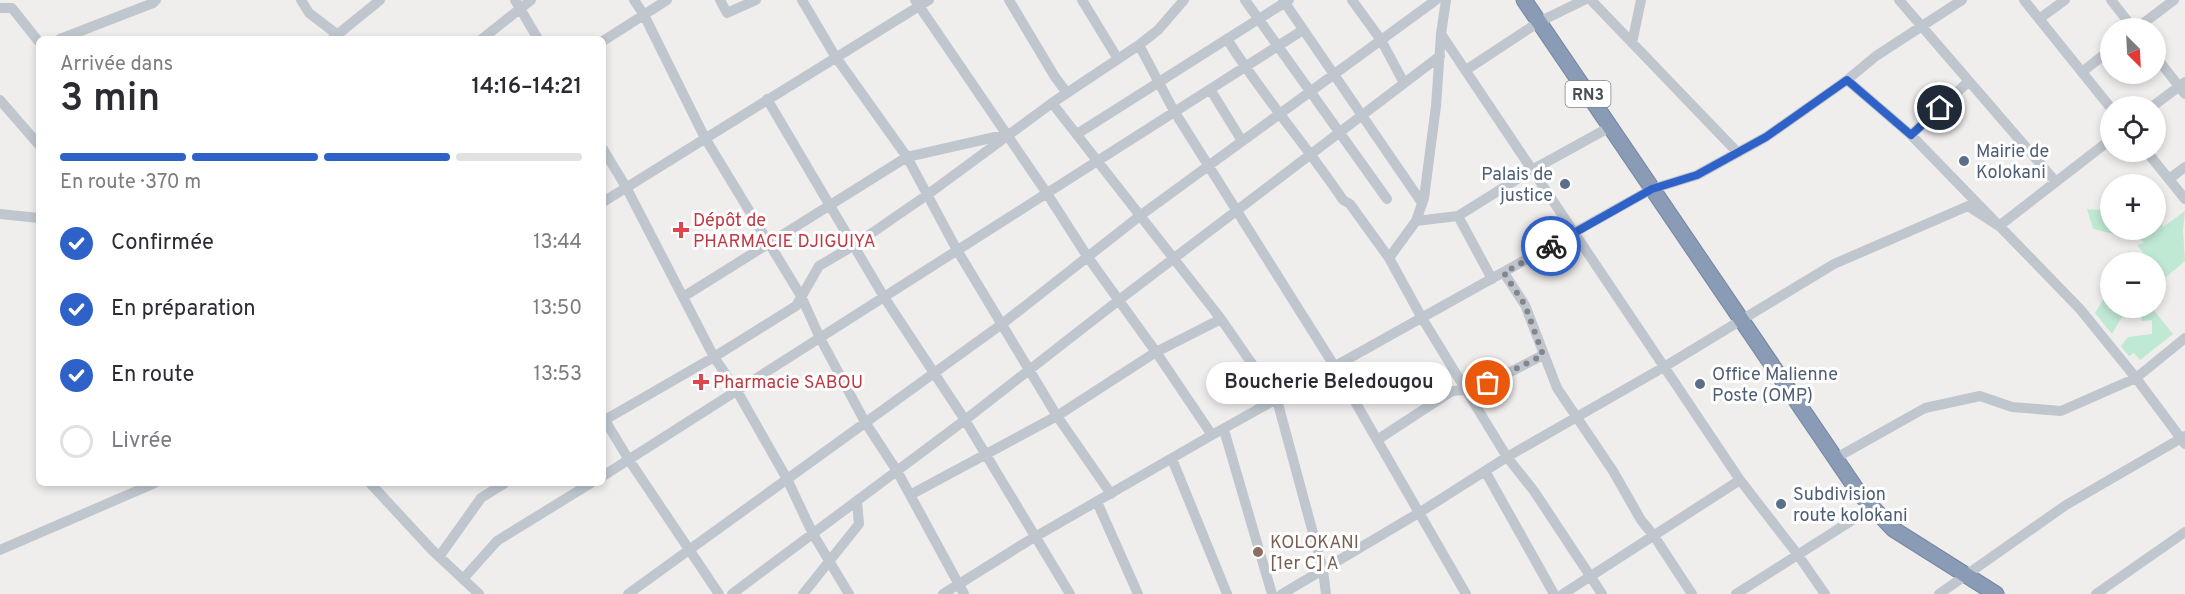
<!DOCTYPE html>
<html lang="fr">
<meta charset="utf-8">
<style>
body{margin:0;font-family:Overpass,sans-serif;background:#f2f2f3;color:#2b2b33;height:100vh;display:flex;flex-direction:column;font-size:22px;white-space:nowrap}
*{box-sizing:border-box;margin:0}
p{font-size:20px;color:#7c7c81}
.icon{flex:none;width:33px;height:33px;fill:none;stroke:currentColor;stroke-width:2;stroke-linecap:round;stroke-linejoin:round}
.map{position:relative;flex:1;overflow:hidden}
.sheet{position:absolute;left:36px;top:36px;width:570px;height:450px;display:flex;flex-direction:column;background:#fff;border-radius:9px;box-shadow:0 3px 9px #0003}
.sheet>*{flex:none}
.needle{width:39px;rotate:156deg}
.fabs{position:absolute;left:2100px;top:18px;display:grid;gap:12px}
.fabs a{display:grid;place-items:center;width:66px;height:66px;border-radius:50%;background:#fff;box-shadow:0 3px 9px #0003;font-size:30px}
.pin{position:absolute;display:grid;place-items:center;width:51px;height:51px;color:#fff;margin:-26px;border:3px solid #fff;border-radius:50%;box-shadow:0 2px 6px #0007}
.courier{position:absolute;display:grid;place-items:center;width:60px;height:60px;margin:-30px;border:4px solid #2e62c8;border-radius:50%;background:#fff;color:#222;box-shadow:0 2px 8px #0007}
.bubble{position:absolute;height:42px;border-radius:21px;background:#fff;box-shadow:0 3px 9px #0003;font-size:20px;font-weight:600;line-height:42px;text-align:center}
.summary em{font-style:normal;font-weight:600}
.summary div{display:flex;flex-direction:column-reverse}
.summary{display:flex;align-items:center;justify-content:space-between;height:102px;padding:0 24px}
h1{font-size:39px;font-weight:600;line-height:45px}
.bar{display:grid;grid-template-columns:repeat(4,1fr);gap:9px 6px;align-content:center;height:72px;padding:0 24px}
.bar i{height:8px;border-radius:4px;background:#e1e1e2}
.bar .active{background:#2e62c8}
.bar p{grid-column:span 4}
ol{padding:0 24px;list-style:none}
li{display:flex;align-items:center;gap:18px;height:66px}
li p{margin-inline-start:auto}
li .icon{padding:6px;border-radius:50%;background:#2e62c8;color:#fff;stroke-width:4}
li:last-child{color:#7c7c81}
li i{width:33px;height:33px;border:3px solid #e1e1e2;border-radius:50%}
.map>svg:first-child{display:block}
.green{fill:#c0e9d4}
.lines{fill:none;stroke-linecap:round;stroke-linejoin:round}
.highway-casing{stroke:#7686a2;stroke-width:17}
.minor{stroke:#c0c6ce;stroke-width:10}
.highway{stroke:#8a9bb6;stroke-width:15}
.done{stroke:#83868c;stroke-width:6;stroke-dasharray:0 10.8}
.route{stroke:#2e62c8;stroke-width:8}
.service-dot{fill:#5c6f8a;stroke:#fff;stroke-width:2}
.health-dot{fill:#e0444e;stroke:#fff;stroke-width:2}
.education-dot{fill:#8d6e63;stroke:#fff;stroke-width:2}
.labels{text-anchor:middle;stroke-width:6;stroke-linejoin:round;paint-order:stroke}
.shield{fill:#fff;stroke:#7f848a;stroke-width:1.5}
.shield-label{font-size:16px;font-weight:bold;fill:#484f58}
.service-label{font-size:18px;fill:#4e5e75;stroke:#fff;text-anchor:start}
.health-label{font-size:18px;fill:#be3a42;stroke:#fff;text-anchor:start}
.education-label{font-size:18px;fill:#785e54;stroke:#fff;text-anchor:start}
</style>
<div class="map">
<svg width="2185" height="594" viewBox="0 0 2185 594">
<rect width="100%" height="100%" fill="#f0eded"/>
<path class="green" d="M2087 209 2110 211V230H2118L2114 234 2093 229Z
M2185 211 2183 230 2185 261 2160 282 2156 283V262H2122L2120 261 2129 251 2137 260 2144 254 2137 245 2144 243 2130 230H2156V214H2158L2163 227Z
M2110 298V308H2152L2173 334 2140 360 2134 353 2129 356 2121 346 2128 337 2152 334V320L2142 321 2141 314 2123 315 2112 334 2095 313 2103 300Z"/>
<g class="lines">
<defs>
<path id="highway" d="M1524 0 1859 493 1893 529 1996 594"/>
</defs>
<use href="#highway" class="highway-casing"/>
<path class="minor" d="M301 0 309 13 338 35
M515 0 538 39
M634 0 644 15 705 138 801 296 820 338 865 422 897 471 964 594
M720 0 727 13 756 0
M802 0 835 56 907 157 957 250 1057 416 1111 494
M915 0 1046 192 1087 256 1156 352 1212 435
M1009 0 1055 77 1067 93
M1082 0 1118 59
M1245 0 1387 199
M1283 0 1422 203
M1289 0 1227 39C1262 95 1306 145 1343 200L1350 204 1389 258 1422 318 1507 457 1534 491 1602 594
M1352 0 1381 40 1404 83
M1591 0 1738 153
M1899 0 2056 182
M2024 0 2110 107
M2111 0 2133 28
M0 8H12L39 42
M2039 19 2065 0
M2137 28 2174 0
M1441 34 1740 480 1798 555 1825 594
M60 39 153 3 156 0
M332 39 380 0
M482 39 531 0
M603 41 667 0
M1632 43 1641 0
M1139 45 1174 111 1335 367 1466 594
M2156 57 2185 94
M1466 70 1539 22 1584 0
M2082 72 2110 50
M1847 80 1911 135 2080 309 2136 378 2185 444
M1210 89 1242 141
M767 99 884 297 965 420 1070 594
M0 100 39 145
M1052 103 1221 319 1277 400 1323 570 1326 594
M2153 106 2185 82
M1077 134 1227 39
M1911 135 1968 82
M603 149 626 187 714 357 737 391 787 479 813 534 849 594
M2147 152 2185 199
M2169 179 2185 167
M603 202 929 0
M0 214 39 218
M1458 216 1492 279
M1416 221 1458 216 1532 170 1610 127
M1389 258 1416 221 1424 198 1436 106 1441 34 1446 0
M1504 273 1525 305 1557 388 1613 471 1641 520 1654 536 1692 594
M683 297 907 157 1004 135
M603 417 629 460 719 594
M603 421 714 357 796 306 819 266 853 246 927 195 1052 103 1139 45 1158 30 1184 0
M1224 430 1272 594
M1377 440 1452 391 1465 390 1470 393 1543 355
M1836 458 1925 408 1980 396 2012 407 2061 411 2136 378 2185 338
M1172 459 1227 594
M1485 471 1554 594
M603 476 1303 30
M370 483 432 550 479 594
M910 495 1057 416 1156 352 1221 319
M1097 502 1138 594
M0 550 155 483
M439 557 481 498 505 483
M463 579 497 541 591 483
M628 594 1002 324 1141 215 1436 0
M732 594 965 420 1119 300 1440 56
M803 594 859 524 857 501
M943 594 1028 541 1212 435 1652 189 1697 175 1766 137 1847 80 1876 56 1962 0
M1282 594 1422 511 1507 457 1664 367 1834 264 1968 206 1999 226 2110 140
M1563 594 1740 480
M1736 594 1873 507
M1939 594 2066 505 2185 436
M2096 594 2185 532"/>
<use href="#highway" class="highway"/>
</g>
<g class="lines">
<path class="done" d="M1488 383 1543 355 1525 305 1504 273 1551 246"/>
<path class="route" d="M1551 246 1652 189 1697 175 1766 137 1847 80 1911 135 1940 108"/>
</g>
<g class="service-dot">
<circle cx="1964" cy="161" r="6"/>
<circle cx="1565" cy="184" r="6"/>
<circle cx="1700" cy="384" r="6"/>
<circle cx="1781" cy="504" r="6"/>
</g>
<g class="health-dot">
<path d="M678 221h6v6h6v6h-6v6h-6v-6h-6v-6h6z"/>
<path d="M698 373h6v6h6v6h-6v6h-6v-6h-6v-6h6z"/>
</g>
<circle class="education-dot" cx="1258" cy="552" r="6"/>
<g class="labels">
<rect class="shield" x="1565.5" y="81" width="45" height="26" rx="4.5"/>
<g class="shield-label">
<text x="1588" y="100">RN3</text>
</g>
<g class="service-label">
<text x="1976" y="157">Mairie de<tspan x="1976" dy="21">Kolokani</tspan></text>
<text x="1553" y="180" text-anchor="end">Palais de<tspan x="1553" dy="21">justice</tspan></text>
<text x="1712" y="380">Office Malienne<tspan x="1712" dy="21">Poste (OMP)</tspan></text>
<text x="1793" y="500">Subdivision<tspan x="1793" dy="21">route kolokani</tspan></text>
</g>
<g class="health-label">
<text x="693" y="226">Dépôt de<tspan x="693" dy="21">PHARMACIE DJIGUIYA</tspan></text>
<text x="713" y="388">Pharmacie SABOU</text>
</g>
<g class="education-label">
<text x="1270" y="548">KOLOKANI<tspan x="1270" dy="21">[1er C] A</tspan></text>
</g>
</g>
</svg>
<div class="fabs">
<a><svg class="needle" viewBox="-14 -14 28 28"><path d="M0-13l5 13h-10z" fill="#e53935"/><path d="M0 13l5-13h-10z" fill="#7c7c81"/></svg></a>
<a><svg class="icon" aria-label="locate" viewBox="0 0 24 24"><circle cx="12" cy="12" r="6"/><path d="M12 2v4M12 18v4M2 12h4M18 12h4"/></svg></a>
<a>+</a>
<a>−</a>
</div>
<div class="pin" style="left:1488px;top:383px;background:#ea580c"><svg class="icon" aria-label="bag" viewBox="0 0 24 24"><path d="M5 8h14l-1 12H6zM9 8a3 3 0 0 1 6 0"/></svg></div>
<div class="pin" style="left:1940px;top:108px;background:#1f2937"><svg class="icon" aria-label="home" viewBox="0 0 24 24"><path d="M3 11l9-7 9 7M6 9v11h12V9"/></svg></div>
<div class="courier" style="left:1551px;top:246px"><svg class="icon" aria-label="bike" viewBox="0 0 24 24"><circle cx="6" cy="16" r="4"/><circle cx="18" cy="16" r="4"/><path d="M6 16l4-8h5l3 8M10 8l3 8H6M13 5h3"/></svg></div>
<div class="bubble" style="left:1206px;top:362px;width:246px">Boucherie Beledougou</div>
<section class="sheet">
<div class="summary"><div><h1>3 min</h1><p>Arrivée dans</p></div><em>14:16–14:21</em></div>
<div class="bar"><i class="active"></i><i class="active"></i><i class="active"></i><i></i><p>En route · 370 m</p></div>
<ol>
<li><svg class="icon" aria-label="check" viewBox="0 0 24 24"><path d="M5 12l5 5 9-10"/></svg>Confirmée<p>13:44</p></li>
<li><svg class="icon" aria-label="check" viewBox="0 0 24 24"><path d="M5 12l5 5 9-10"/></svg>En préparation<p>13:50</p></li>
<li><svg class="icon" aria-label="check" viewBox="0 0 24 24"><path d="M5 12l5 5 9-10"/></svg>En route<p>13:53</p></li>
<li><i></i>Livrée</li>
</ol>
</section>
</div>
